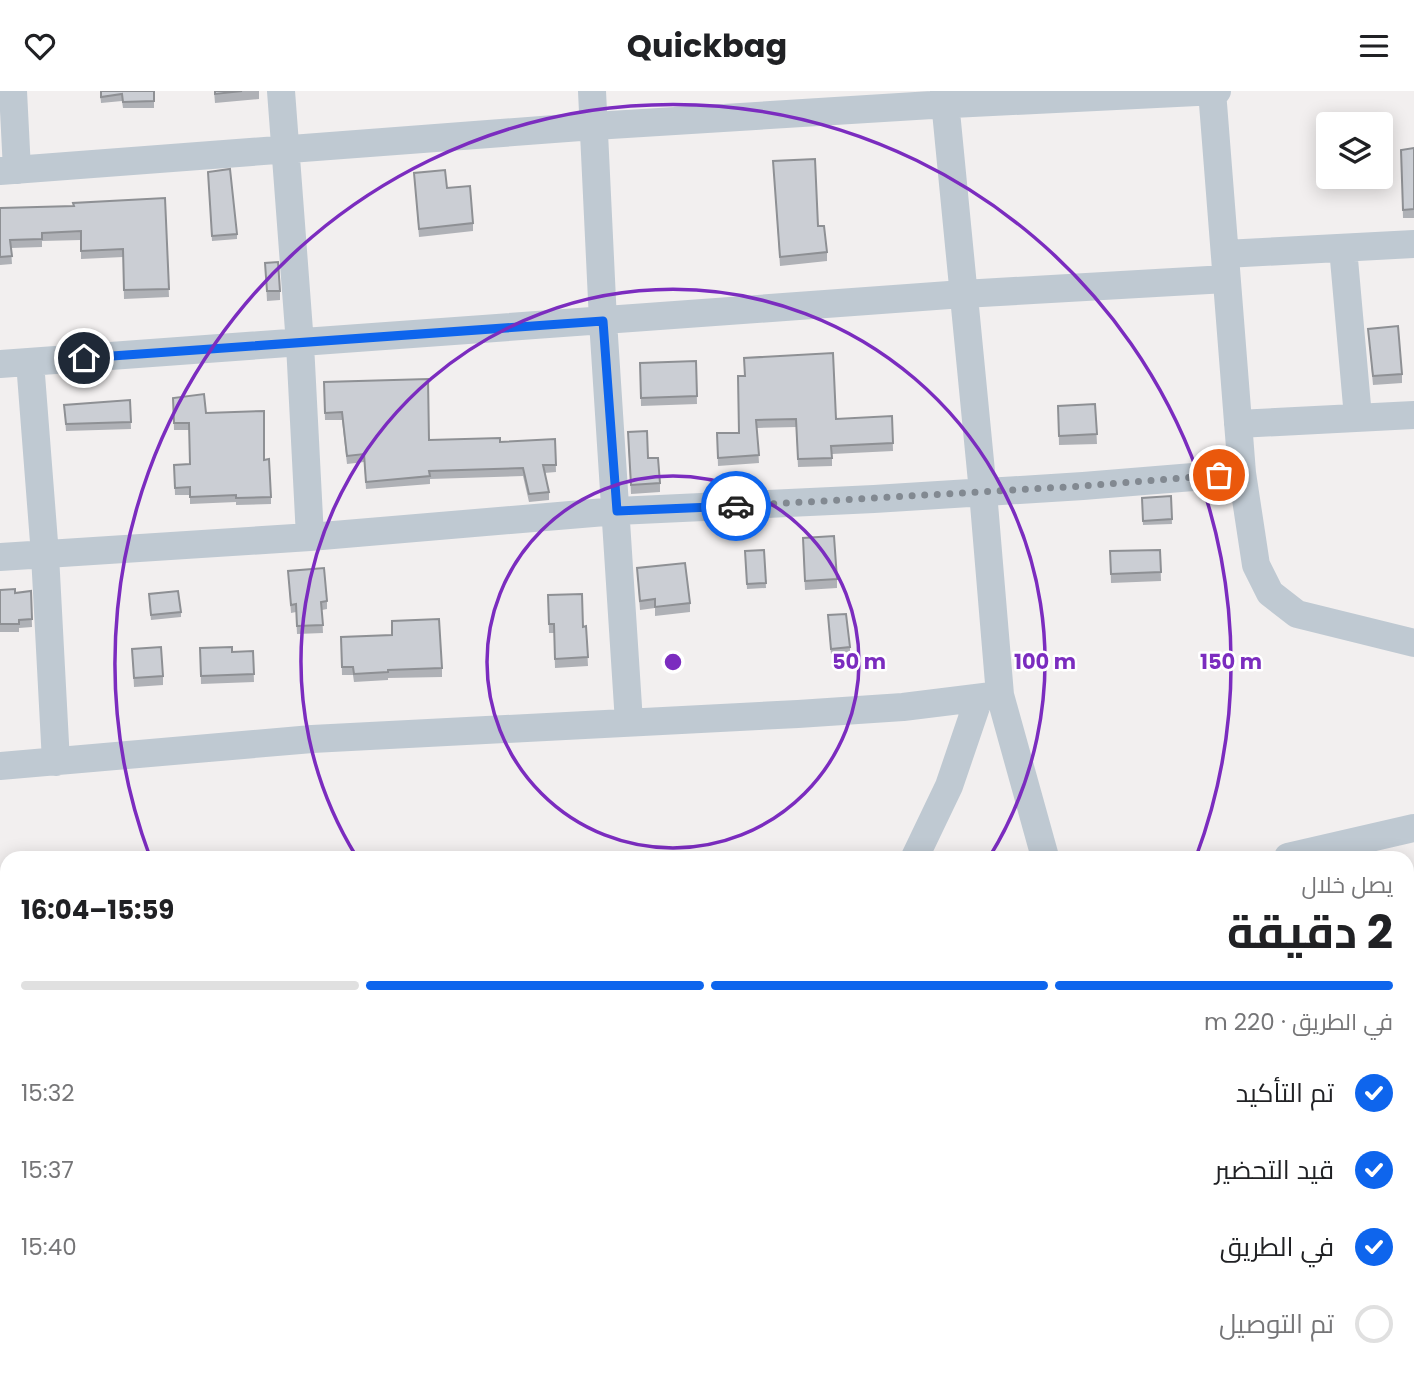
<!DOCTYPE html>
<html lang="ar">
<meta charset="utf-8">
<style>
body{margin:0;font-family:Poppins,Cairo,sans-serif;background:#f6f6f6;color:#202124;direction:rtl;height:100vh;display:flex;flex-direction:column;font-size:26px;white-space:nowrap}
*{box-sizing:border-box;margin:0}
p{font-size:23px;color:#757577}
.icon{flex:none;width:38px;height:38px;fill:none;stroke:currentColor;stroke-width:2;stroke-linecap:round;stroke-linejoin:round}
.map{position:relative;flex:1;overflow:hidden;direction:ltr}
.sheet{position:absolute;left:0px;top:760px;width:1414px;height:527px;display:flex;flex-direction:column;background:#fff;border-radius:21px 21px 0 0;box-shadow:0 4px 18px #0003;direction:rtl}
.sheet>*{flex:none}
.tools{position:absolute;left:1316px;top:21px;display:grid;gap:14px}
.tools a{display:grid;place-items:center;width:77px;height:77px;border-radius:7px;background:#fff;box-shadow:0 4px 18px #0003;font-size:35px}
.pin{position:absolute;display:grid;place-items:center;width:60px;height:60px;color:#fff;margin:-30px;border:4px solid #fff;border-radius:50%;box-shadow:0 2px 7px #0007}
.courier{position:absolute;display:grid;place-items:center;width:70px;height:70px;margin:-35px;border:5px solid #0e65ed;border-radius:50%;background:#fff;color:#222;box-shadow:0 2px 9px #0007}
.overview em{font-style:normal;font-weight:700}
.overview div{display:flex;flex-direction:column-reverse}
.overview{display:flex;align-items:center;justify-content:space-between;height:119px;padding:0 21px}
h1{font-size:46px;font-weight:700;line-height:52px}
.bar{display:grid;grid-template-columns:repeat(4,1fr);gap:10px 7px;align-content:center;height:84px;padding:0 21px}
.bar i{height:9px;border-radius:5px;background:#e0e0e0}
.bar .selected{background:#0e65ed}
.bar p{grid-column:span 4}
ol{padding:0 21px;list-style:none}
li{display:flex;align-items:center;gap:21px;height:77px}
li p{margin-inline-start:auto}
li .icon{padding:7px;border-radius:50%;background:#0e65ed;color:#fff;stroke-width:4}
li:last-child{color:#757577}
li i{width:38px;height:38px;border:4px solid #e0e0e0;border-radius:50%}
header{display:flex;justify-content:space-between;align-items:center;height:91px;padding:0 21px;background:#fff;font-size:32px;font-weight:700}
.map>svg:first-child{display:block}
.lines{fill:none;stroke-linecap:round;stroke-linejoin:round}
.minor{stroke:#bfc9d2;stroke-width:28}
.wall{fill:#afb1b6}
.building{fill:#cbced4;stroke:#8e9094;stroke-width:2}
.done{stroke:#828991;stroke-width:7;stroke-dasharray:0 12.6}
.route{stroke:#0e65ed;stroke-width:9}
.ring{fill:none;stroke:#7b2cbf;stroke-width:3.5}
.centre{fill:#7b2cbf;stroke:#fff;stroke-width:3.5}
.ring-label{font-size:21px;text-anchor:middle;font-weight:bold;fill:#7b2cbf;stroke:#fff;stroke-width:5;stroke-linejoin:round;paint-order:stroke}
</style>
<header><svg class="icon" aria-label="menu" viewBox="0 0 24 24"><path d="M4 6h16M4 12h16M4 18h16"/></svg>Quickbag<svg class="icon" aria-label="heart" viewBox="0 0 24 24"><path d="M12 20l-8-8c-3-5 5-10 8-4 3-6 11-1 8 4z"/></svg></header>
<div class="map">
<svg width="1414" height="1286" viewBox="0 0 1414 1286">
<rect width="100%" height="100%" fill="#f2efef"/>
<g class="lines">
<path class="minor" d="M13 0 17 79
M281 0 300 253 310 446
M592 0 603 230 629 631
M944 0 983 401 1000 604 1045 766
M1212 0 1242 382 1256 474 1270 502 1297 523 1414 552
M0 80 594 35 932 14 1217 0
M1343 157 1358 326
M1225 163 1414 153
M30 271 45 464 56 671
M0 273 963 203 1226 188
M1238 333 1414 324
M0 466 310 446 617 420 874 408 1083 395 1242 382
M0 675 312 648 798 623 903 616 1000 604
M915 766 949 695 979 607
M1288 766 1414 737
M1067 1279 1069 1286
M244 1286 262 1279"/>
</g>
<path class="wall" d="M100 0H154V17H123L122 10 101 12Z
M214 0H259V8L215 12Z
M1414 57V127H1403L1401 59Z
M773 70 818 135 827 161V170L780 175Z
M208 81 237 143V148L212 150Z
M414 82 447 97 473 132V140L419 146Z
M165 107 169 206 124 208 123 166 81 168V149L42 150V156L11 157 12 173 0 174V117L74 115Z
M265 172 280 200V209L267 210Z
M1368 238 1402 283V292L1373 294Z
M696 270 697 313 641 315 640 272Z
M738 285 836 328 892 325 893 360 832 363V375L798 376 796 336 757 337 759 372 718 375 717 342H739Z
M324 291 429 349 500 351 555 348 556 381 544 382 549 401V409L529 411 523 385 430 388V393L366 398 364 371 347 373 342 329H325Z
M173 307 206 322 264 369 271 406V413L236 414V411L190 413V404H175L174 374 190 373 189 339H174Z
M130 309 131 338 66 340 64 314Z
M1095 313 1097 353 1059 354 1058 315Z
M628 350 648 367 660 392V401L631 403Z
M1171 405 1172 433 1143 434 1142 407Z
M803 456 837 488V497L805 499Z
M764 459 766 497 747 498 745 460Z
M1160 459 1161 490 1111 492 1110 460Z
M637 477 690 512V521L655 525V517L640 519Z
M288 480 327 510V518L322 519 323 542 297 543 296 521 291 522Z
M0 499 15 502 31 500 32 536 19 537V541H0Z
M548 504 583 536 586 535 588 575 555 577 554 542H549Z
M149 508 181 521V526L151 529Z
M828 529 850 556V561L831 563Z
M341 546 442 577V586L388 587V589L354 591 353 584H342Z
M200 557 232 561 253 560 254 591 201 593Z
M132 558 163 585V594L134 596Z"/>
<path class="building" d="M101 0H154V10L123 11 122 3 101 6Z
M215 0H242L215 3Z
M1414 57V118L1403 119 1401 59Z
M815 68 818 135H824L827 161 780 166 773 70Z
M230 78 237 143 212 145 208 81Z
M445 79 447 97 470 95 473 132 419 138 414 82Z
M165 107 169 198 124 199 123 158 81 160V140L42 142V148L10 149 12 165 0 166V117L74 115 73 112Z
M278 171 280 200H267L265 172Z
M1398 235 1402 283 1373 285 1368 238Z
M833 262 836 328 892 325 893 352 831 355 832 367 798 368 796 328 756 329 759 364 718 367 717 342H739L738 285H745L744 267Z
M696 270 697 305 641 307 640 272Z
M428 288 429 349 500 347V351L555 348 556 374H543L549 401 529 403 523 377 429 380 430 385 366 391 364 363 347 365 342 321 325 322 324 291Z
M204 303 206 322 264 320V369L269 368 271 406 236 407V404L190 406V396L175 397 174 374 190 373 189 332H174L173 307Z
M130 309 131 331 66 333 64 314Z
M1095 313 1097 343 1059 345 1058 315Z
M647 340 648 367H658L660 392 631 394 628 341Z
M1171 405 1172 428 1143 430 1142 407Z
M834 445 837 488 805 490 803 447Z
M764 459 766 492 747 493 745 460Z
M1160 459 1161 481 1111 483 1110 460Z
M685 472 690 512 655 516V508L640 510 637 477Z
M324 477 327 510 321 511 323 534 297 535 296 513 291 514 288 480Z
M15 498V502L31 500 32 528 19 529V533H0V499Z
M178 500 181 521 151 524 149 503Z
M582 503 583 536 586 535 588 566 555 568 554 533H549L548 504Z
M846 523 850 556 831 558 828 524Z
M439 528 442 577 388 579V581L354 583 353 576H342L341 546 392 544V530Z
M161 556 163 585 134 587 132 558Z
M232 556V561L253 560 254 583 201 585 200 557Z"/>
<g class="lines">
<path class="done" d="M736 415 1083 395 1219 384"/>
<path class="route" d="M84 267 603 230 617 420 736 415"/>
</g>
<g class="ring">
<circle cx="673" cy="571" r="186"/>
<path d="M356 765A372 372 0 1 1 990 765"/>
<path d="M150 766A558 558 0 1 1 1196 766"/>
</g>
<circle cx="673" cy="571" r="10" class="centre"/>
<g class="ring-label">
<text x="859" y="578">50 m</text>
<text x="1045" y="578">100 m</text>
<text x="1231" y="578">150 m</text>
</g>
</svg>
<div class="tools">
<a><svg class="icon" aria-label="layers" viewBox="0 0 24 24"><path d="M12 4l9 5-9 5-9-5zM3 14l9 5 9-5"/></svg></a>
</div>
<div class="pin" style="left:1219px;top:384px;background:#ea580c"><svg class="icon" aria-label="bag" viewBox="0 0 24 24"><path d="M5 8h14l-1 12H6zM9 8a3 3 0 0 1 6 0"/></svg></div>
<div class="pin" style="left:84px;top:267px;background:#1f2937"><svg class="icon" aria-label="home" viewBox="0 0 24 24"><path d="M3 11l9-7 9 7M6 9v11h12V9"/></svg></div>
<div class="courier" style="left:736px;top:415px"><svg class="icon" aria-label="car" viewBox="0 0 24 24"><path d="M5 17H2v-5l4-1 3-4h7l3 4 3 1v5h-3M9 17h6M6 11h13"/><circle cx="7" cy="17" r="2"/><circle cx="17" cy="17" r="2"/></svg></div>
<section class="sheet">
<div class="overview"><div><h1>2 دقيقة</h1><p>يصل خلال</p></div><em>15:59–16:04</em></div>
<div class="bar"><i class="selected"></i><i class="selected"></i><i class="selected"></i><i></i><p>في الطريق · 220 m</p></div>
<ol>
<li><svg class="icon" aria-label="check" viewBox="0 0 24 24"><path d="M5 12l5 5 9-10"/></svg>تم التأكيد<p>15:32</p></li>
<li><svg class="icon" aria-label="check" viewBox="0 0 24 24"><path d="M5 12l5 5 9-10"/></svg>قيد التحضير<p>15:37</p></li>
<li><svg class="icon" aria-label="check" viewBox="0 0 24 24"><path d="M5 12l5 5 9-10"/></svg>في الطريق<p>15:40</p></li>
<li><i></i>تم التوصيل</li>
</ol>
</section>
</div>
